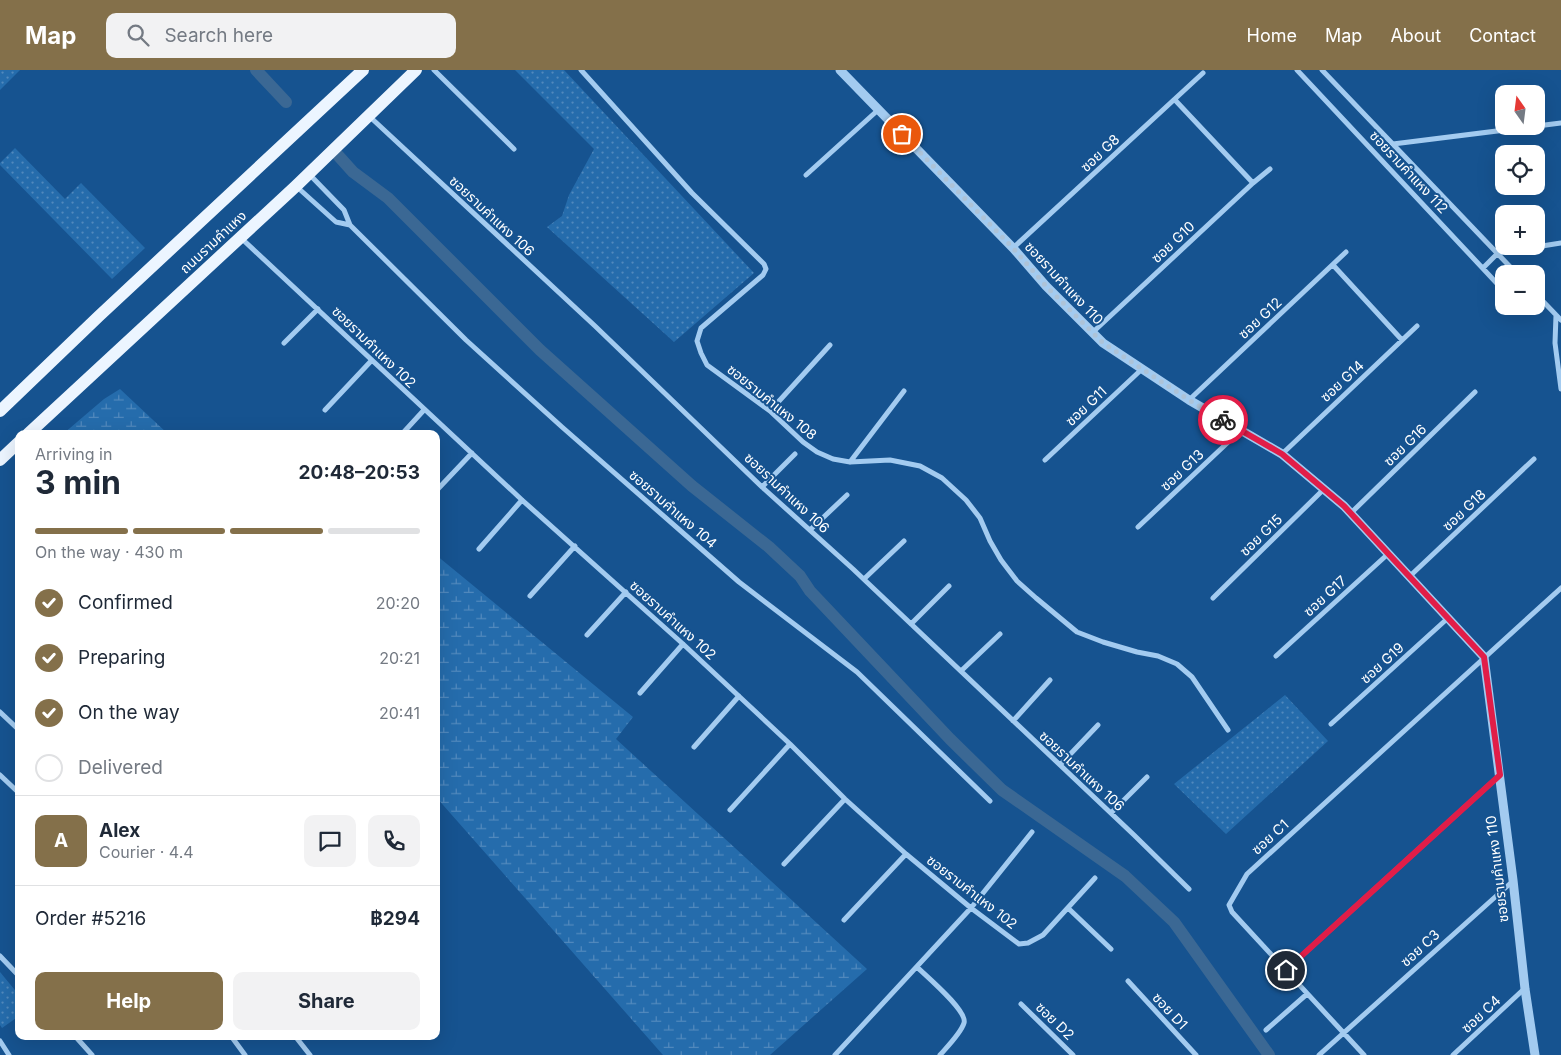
<!DOCTYPE html>
<meta charset="utf-8">
<style>
body{margin:0;font-family:Inter,"Noto Sans Thai",sans-serif;background:#f2f2f3;color:#1f2937;height:100vh;display:flex;flex-direction:column;font-size:19px;white-space:nowrap}
*{box-sizing:border-box;margin:0}
p{font-size:16px;color:#747a83}
.icon{flex:none;width:28px;height:28px;fill:none;stroke:currentColor;stroke-width:2;stroke-linecap:round;stroke-linejoin:round}
.map{position:relative;flex:1;overflow:hidden}
.side{position:absolute;left:15px;top:360px;width:425px;height:610px;display:flex;flex-direction:column;background:#fff;border-radius:10px;box-shadow:0 5px 20px #0002}
.side>*{flex:none}
.needle{width:32px;rotate:346deg}
.controls{position:absolute;left:1495px;top:15px;display:grid;gap:10px}
.controls a{display:grid;place-items:center;width:50px;height:50px;border-radius:10px;background:#fff;box-shadow:0 5px 20px #0002;font-size:25px}
.pin{position:absolute;display:grid;place-items:center;width:42px;height:42px;color:#fff;margin:-21px;border:2px solid #fff;border-radius:50%;box-shadow:0 1px 5px #0007}
.courier{position:absolute;display:grid;place-items:center;width:50px;height:50px;margin:-25px;border:4px solid #e11d48;border-radius:50%;background:#fff;color:#222;box-shadow:0 1px 6px #0007}
.headline em{font-style:normal;font-weight:700}
.headline div{display:flex;flex-direction:column-reverse}
.headline{display:flex;align-items:center;justify-content:space-between;height:85px;padding:0 20px}
h1{font-size:32px;font-weight:700;line-height:38px}
.bar{display:grid;grid-template-columns:repeat(4,1fr);gap:8px 5px;align-content:center;height:60px;padding:0 20px}
.bar i{height:6px;border-radius:4px;background:#e0e1e3}
.bar .active{background:#84704a}
.bar p{grid-column:span 4}
.line{display:flex;align-items:center;gap:12px;padding:0 20px;border-top:1px solid #e0e1e3}
.line div{flex:1}
.round{display:grid;place-items:center;flex:none;width:52px;height:52px;border-radius:10px;background:#f2f2f3}
ol{padding:0 20px;list-style:none}
li{display:flex;align-items:center;gap:15px;height:55px}
li p{margin-inline-start:auto}
li .icon{padding:5px;border-radius:50%;background:#84704a;color:#fff;stroke-width:4}
li:last-child{color:#747a83}
li i{width:28px;height:28px;border:2px solid #e0e1e3;border-radius:50%}
.button{display:flex;gap:10px;margin-top:auto;padding:10px 20px}
.button a{flex:1;height:58px;border-radius:10px;background:#84704a;color:#fff;font-size:20px;font-weight:700;line-height:58px;text-align:center}
.button a+a{background:#f2f2f3;color:#1f2937}
header{display:flex;align-items:center;gap:30px;box-sizing:border-box;height:70px;padding:0 25px;background:#84704a;color:#fff}
header strong{font-size:24px}
nav{display:flex;gap:28px;margin-inline-start:auto;font-size:18px}
.search{width:350px;height:45px;background:#f2f2f3;display:flex;align-items:center;gap:12px;box-sizing:border-box;padding:0 18px;border-radius:10px;color:#747a83;font-size:19px}
.map>svg:first-child{display:block}
.grass{fill:url(#grass-dots)}
.wetland{fill:url(#wetland-marsh)}
.lines{fill:none;stroke-linecap:round;stroke-linejoin:round}
.canal{stroke:#3b6894;stroke-width:12}
.minor{stroke:#a3cbf0;stroke-width:5}
.tertiary{stroke:#a3cbf0;stroke-width:9}
.primary{stroke:#ecf5ff;stroke-width:12}
.done{stroke:#adc3d8;stroke-width:5;stroke-dasharray:0 9}
.route{stroke:#e11d48;stroke-width:6}
.labels{text-anchor:middle;stroke-width:4;stroke-linejoin:round;paint-order:stroke}
.street-label{font-size:14px;fill:#fff;stroke:#165390}
</style>
<header>
<strong>Map</strong>
<div class="search"><svg class="icon" aria-label="search" viewBox="0 0 24 24"><circle cx="10" cy="10" r="6"/><path d="M15 15l6 6"/></svg>Search here</div>
<nav><a>Home</a><a>Map</a><a>About</a><a>Contact</a></nav>
</header>
<div class="map">
<svg width="1561" height="985" viewBox="0 0 1561 985">
<defs>
<pattern id="grass-dots" width="8" height="8" patternUnits="userSpaceOnUse" patternTransform="scale(1.25)"><rect width="8" height="8" fill="#256cac"/><path d="M2 2h.1M6 6h.1" fill="none" stroke="#5189bd" stroke-width="1.8" stroke-linecap="round"/></pattern>
<pattern id="wetland-marsh" width="20" height="14" patternUnits="userSpaceOnUse" patternTransform="scale(1.25)"><rect width="20" height="14" fill="#256cac"/><path d="M1 5h8M5 5V1M11 12h8M15 12V8" fill="none" stroke="#5189bd"/></pattern>
</defs>
<rect width="100%" height="100%" fill="#165390"/>
<path class="grass" d="M0 0H20L0 20Z
M515 0H564L754 203 674 272 547 157 562 146 569 125 594 79Z
M15 78 65 129 81 113 145 178 112 209 0 95V93Z
M1285 625 1328 671 1226 764 1174 714Z
M0 902 19 925V946L2 958 0 955Z"/>
<path class="wetland" d="M120 319 168 364H63L104 329Z
M436 485 633 647 616 669 867 899 770 985H663L436 727Z"/>
<g class="lines">
<path class="canal" d="M256 0 286 32
M335 82 353 102 388 128 540 280 692 416 769 477 800 506 810 521 950 669 1002 720 1125 806 1174 852 1269 985"/>
<path class="minor" d="M434 0 514 79
M581 0 692 123 764 194 766 199 763 205 701 258 697 271 701 283 707 295 770 341 803 372 817 382 833 389 850 392 890 390 920 396 942 408 966 430 980 448 990 471 1001 490 1017 511 1036 528 1077 562 1103 572 1137 582 1158 586 1177 594 1192 607 1228 660
M1297 0 1504 221
M1322 0 1517 204
M1175 30 1253 113
M369 46 595 256 762 417 853 499 1134 765 1189 819
M1393 74 1561 53
M310 105 344 140 350 155 466 270 562 357 739 512 857 602 990 731
M806 105 878 40
M297 117 336 152 350 155
M241 168 522 430 683 574 790 674 845 729 906 784 971 838 1019 874 1028 873 1043 865 1095 808
M1013 178 1203 3
M1333 195 1402 270
M1483 198 1498 183 1561 173
M1536 224 1561 250
M1518 236 1522 241
M1556 245 1555 273 1561 319
M1092 263 1253 113 1270 99
M284 273 318 239
M1189 330 1346 182
M325 340 372 290
M770 341 830 275
M402 364 424 340
M1282 384 1417 256
M1045 390 1142 299
M850 392 904 321
M762 417 795 384
M436 421 472 383
M1351 443 1475 322
M1138 457 1241 360
M810 460 847 425
M479 479 522 430
M1410 506 1534 389
M864 509 904 471
M530 526 575 476
M1213 528 1324 419
M911 554 949 516
M587 565 626 522
M1276 586 1389 483
M961 601 1000 564
M640 623 683 574
M0 642 19 660
M1013 651 1050 610
M1331 654 1448 548
M694 677 739 626
M1060 695 1098 655
M0 705 19 723
M730 740 790 674
M1111 743 1147 707
M784 794 845 729
M1068 838 1111 879
M844 850 906 784
M0 886 19 906
M917 897C926 906 968 941 964 953 961 963 947 977 940 985
M1286 900 1500 705
M1128 911 1196 985
M1021 934 1073 985
M1266 960 1307 924
M75 966 92 985
M231 966 245 985
M295 966 310 985
M0 971 9 985
M835 985 971 838 1032 762
M1319 985 1513 811
M1364 985 1232 842 1229 835 1247 804 1561 518
M1453 985 1524 919"/>
<path class="tertiary" d="M840 0 1013 178 1046 216 1103 273 1189 330 1282 384 1344 436 1484 587 1513 810 1525 919 1535 985"/>
<path class="primary" d="M0 341 99 246 363 0
M28 364 296 116 416 0
M0 390 19 372"/>
</g>
<g class="lines">
<path class="done" d="M902 64 1013 178 1046 216 1103 273 1189 330 1223 350"/>
<path class="route" d="M1223 350 1282 384 1344 436 1484 587 1500 705 1286 900"/>
</g>
<g class="labels">
<g class="street-label">
<text transform="translate(1100 83) rotate(-43)" y="5">ซอย G8</text>
<text transform="translate(1409 102) rotate(47)" y="5">ซอยรามคำแหง 112</text>
<text transform="translate(492 146) rotate(43)" y="5">ซอยรามคําแหง 106</text>
<text transform="translate(213 172) rotate(-43)" y="5">ถนนรามคำแหง</text>
<text transform="translate(1173 172) rotate(-43)" y="5">ซอย G10</text>
<text transform="translate(1064 213) rotate(47)" y="5">ซอยรามคำแหง 110</text>
<text transform="translate(1260 248) rotate(-43)" y="5">ซอย G12</text>
<text transform="translate(374 277) rotate(44)" y="5">ซอยรามคําแหง 102</text>
<text transform="translate(1342 311) rotate(-43)" y="5">ซอย G14</text>
<text transform="translate(772 332) rotate(39)" y="5">ซอยรามคำแหง 108</text>
<text transform="translate(1086 336) rotate(-43)" y="5">ซอย G11</text>
<text transform="translate(1405 375) rotate(-44)" y="5">ซอย G16</text>
<text transform="translate(1182 400) rotate(-43)" y="5">ซอย G13</text>
<text transform="translate(787 423) rotate(43)" y="5">ซอยรามคําแหง 106</text>
<text transform="translate(673 439) rotate(41)" y="5">ซอยรามคําแหง 104</text>
<text transform="translate(1464 440) rotate(-43)" y="5">ซอย G18</text>
<text transform="translate(1261 465) rotate(-44)" y="5">ซอย G15</text>
<text transform="translate(1325 526) rotate(-42)" y="5">ซอย G17</text>
<text transform="translate(673 550) rotate(42)" y="5">ซอยรามคําแหง 102</text>
<text transform="translate(1382 593) rotate(-42)" y="5">ซอย G19</text>
<text transform="translate(1082 701) rotate(43)" y="5">ซอยรามคําแหง 106</text>
<text transform="translate(1270 767) rotate(-42)" y="5">ซอย C1</text>
<text transform="translate(1497 799) rotate(-97)" y="5">ซอยรามคำแหง 110</text>
<text transform="translate(972 822) rotate(38)" y="5">ซอยรามคําแหง 102</text>
<text transform="translate(1420 878) rotate(-42)" y="5">ซอย C3</text>
<text transform="translate(1170 941) rotate(47)" y="5">ซอย D1</text>
<text transform="translate(1481 944) rotate(-43)" y="5">ซอย C4</text>
<text transform="translate(1055 951) rotate(44)" y="5">ซอย D2</text>
</g>
</g>
</svg>
<div class="controls">
<a><svg class="needle" viewBox="-14 -14 28 28"><path d="M0-13l5 13h-10z" fill="#e53935"/><path d="M0 13l5-13h-10z" fill="#747a83"/></svg></a>
<a><svg class="icon" aria-label="locate" viewBox="0 0 24 24"><circle cx="12" cy="12" r="6"/><path d="M12 2v4M12 18v4M2 12h4M18 12h4"/></svg></a>
<a>+</a>
<a>−</a>
</div>
<div class="pin" style="left:902px;top:64px;background:#ea580c"><svg class="icon" aria-label="bag" viewBox="0 0 24 24"><path d="M5 8h14l-1 12H6zM9 8a3 3 0 0 1 6 0"/></svg></div>
<div class="pin" style="left:1286px;top:900px;background:#1f2937"><svg class="icon" aria-label="home" viewBox="0 0 24 24"><path d="M3 11l9-7 9 7M6 9v11h12V9"/></svg></div>
<div class="courier" style="left:1223px;top:350px"><svg class="icon" aria-label="bike" viewBox="0 0 24 24"><circle cx="6" cy="16" r="4"/><circle cx="18" cy="16" r="4"/><path d="M6 16l4-8h5l3 8M10 8l3 8H6M13 5h3"/></svg></div>
<section class="side">
<div class="headline"><div><h1>3 min</h1><p>Arriving in</p></div><em>20:48–20:53</em></div>
<div class="bar"><i class="active"></i><i class="active"></i><i class="active"></i><i></i><p>On the way · 430 m</p></div>
<ol>
<li><svg class="icon" aria-label="check" viewBox="0 0 24 24"><path d="M5 12l5 5 9-10"/></svg>Confirmed<p>20:20</p></li>
<li><svg class="icon" aria-label="check" viewBox="0 0 24 24"><path d="M5 12l5 5 9-10"/></svg>Preparing<p>20:21</p></li>
<li><svg class="icon" aria-label="check" viewBox="0 0 24 24"><path d="M5 12l5 5 9-10"/></svg>On the way<p>20:41</p></li>
<li><i></i>Delivered</li>
</ol>
<div class="line" style="height:90px"><b class="round" style="background:#84704a;color:#fff">A</b><div><b>Alex</b><p>Courier · 4.4</p></div><a class="round"><svg class="icon" aria-label="chat" viewBox="0 0 24 24"><path d="M4 5h16v11H9l-5 4z"/></svg></a><a class="round"><svg class="icon" aria-label="phone" viewBox="0 0 24 24"><path d="M5 4h4l2 5-3 2q2 4 5 5l2-3 5 2v4C11 20 4 13 5 4z"/></svg></a></div>
<div class="line" style="height:65px"><div>Order #5216</div><b>฿294</b></div>
<div class="button"><a>Help</a><a>Share</a></div>
</section>
</div>
